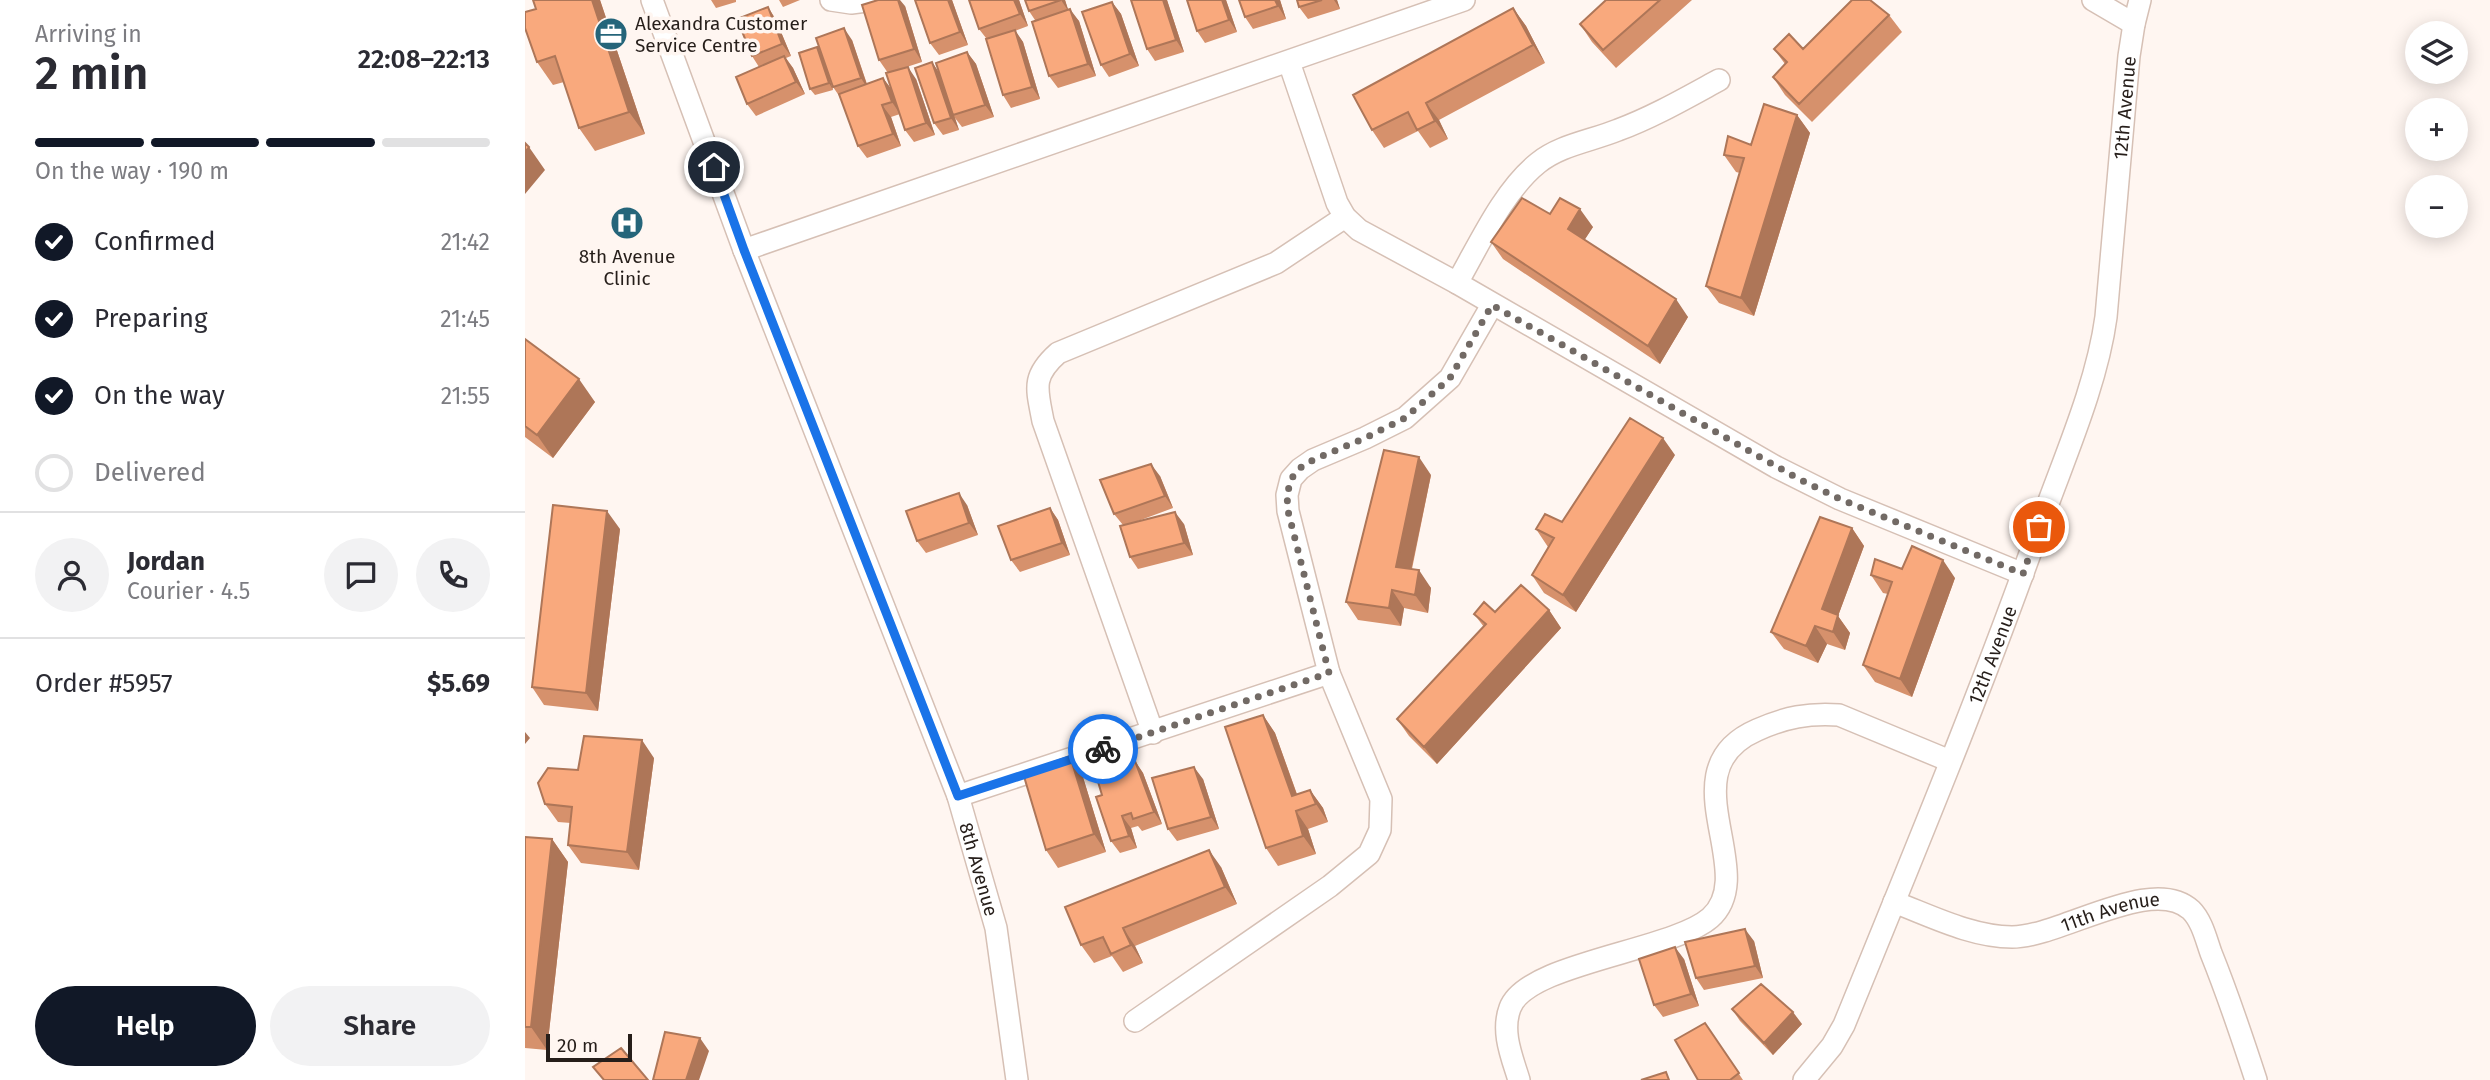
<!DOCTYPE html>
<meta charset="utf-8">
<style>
body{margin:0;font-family:"Fira Sans",sans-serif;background:#f2f2f3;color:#2b2b33;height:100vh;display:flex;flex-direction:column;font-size:26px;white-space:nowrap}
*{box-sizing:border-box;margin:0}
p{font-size:23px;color:#7c7c81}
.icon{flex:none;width:38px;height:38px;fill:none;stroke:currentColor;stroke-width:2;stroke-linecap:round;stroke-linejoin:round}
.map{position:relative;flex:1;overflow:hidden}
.side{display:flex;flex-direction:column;background:#fff;width:525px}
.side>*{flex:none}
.tools{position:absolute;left:1880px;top:21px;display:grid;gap:14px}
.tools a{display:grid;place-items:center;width:63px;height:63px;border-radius:50%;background:#fff;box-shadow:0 4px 18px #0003;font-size:35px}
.scale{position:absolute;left:21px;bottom:18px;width:86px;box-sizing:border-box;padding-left:7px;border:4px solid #261e1a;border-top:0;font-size:19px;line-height:24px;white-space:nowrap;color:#261e1a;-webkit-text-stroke:5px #fff6f1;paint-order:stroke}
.pin{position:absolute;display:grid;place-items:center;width:60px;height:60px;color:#fff;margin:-30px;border:4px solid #fff;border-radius:50%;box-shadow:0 2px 7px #0007}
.courier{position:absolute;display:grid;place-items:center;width:70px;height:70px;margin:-35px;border:5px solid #1a73e8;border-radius:50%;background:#fff;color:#222;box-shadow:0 2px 9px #0007}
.headline em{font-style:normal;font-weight:600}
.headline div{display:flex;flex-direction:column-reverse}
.headline{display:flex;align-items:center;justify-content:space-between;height:119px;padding:0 35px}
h1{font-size:46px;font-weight:600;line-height:52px}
.bar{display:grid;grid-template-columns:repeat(4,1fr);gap:10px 7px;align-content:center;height:84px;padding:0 35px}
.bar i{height:9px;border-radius:5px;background:#e1e1e2}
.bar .on{background:#111827}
.bar p{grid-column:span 4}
.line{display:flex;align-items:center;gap:18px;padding:0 35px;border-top:2px solid #e1e1e2}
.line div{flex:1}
.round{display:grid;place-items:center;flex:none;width:74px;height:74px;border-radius:37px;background:#f2f2f3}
ol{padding:0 35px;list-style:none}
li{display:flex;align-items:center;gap:21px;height:77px}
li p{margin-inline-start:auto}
li .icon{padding:7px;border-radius:50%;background:#111827;color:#fff;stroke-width:4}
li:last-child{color:#7c7c81}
li i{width:38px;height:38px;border:4px solid #e1e1e2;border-radius:50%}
.cta{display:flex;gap:14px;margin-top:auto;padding:14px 35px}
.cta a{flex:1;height:80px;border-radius:42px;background:#111827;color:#fff;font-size:28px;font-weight:600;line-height:80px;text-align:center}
.cta a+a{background:#f2f2f3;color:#2b2b33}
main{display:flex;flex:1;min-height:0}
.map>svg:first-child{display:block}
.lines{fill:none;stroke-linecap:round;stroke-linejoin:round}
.minor-casing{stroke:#d6c0b5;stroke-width:24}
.minor{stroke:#fff;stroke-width:21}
.wall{fill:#d6916c}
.shaded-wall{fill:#ae7658}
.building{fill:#f9a97d;stroke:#ae7658;stroke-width:2}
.done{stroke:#726a65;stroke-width:7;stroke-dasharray:0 12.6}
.route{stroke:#1a73e8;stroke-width:9}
.labels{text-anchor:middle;stroke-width:7;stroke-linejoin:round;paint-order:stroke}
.poi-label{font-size:19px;fill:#261e1a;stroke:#fff6f1;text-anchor:start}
.street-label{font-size:19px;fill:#261e1a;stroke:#fff6f1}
</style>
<main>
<section class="side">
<div class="headline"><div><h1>2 min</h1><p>Arriving in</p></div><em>22:08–22:13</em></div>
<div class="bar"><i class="on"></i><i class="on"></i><i class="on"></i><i></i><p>On the way · 190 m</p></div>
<ol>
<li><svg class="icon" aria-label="check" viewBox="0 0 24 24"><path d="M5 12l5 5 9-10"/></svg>Confirmed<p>21:42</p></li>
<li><svg class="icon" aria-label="check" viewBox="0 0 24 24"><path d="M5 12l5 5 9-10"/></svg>Preparing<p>21:45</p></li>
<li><svg class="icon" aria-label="check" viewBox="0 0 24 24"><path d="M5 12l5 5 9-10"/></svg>On the way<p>21:55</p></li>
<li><i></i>Delivered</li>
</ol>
<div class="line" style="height:126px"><a class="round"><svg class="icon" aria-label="person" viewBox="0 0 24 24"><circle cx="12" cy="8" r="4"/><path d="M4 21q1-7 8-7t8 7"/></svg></a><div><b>Jordan</b><p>Courier · 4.5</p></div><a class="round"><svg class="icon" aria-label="chat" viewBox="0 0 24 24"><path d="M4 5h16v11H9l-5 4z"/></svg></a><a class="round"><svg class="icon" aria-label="phone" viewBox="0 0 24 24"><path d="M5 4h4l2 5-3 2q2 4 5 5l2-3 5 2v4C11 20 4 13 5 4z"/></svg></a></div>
<div class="line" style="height:91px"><div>Order #5957</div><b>$5.69</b></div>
<div class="cta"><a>Help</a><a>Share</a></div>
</section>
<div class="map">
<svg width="1965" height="1080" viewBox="0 0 1965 1080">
<rect width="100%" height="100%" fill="#fff6f1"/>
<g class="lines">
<defs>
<g id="minor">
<path id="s1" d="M127 0 219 250 433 796 471 928 492 1080"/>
<path d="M306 0 326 3 349 0"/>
<path d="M1568 0 1609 24"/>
<path d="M764 62 812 203 820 217 834 230 932 283 1251 467 1315 499 1498 574"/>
<path d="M219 250 939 0"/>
<path d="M932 283C954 245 978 191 1013 163 1035 145 1066 141 1093 130 1128 117 1161 98 1194 80"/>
<path d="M628 733 518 421C512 389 506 377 533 353L751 263 820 217"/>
<path d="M433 796 804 673 763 511 762 495 766 479 775 469 788 460 840 438 880 418 925 378 967 305"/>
<path id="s2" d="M1369 902C1406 916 1447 937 1487 937 1536 937 1627 874 1666 910 1677 921 1681 939 1686 953 1703 995 1717 1037 1731 1080"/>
<path d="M610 1021 805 886 844 854 855 830 856 799 804 673"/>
<path d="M994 1080C987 1057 976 1032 985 1008 1001 963 1147 951 1185 918 1237 872 1140 770 1232 730 1261 717 1283 713 1314 715L1425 761"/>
<path id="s3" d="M1279 1080 1307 1046 1319 1025C1387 858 1457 690 1517 520 1540 456 1572 384 1581 317L1604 56 1609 24 1615 0"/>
</g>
</defs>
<use href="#minor" class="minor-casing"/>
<use href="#minor" class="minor"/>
</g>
<path class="wall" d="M75 0 120 134 70 151 54 128 39 82 28 85 12 62Z
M186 0H211V2L191 8Z
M254 0H275L258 7Z
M390 0H427L443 45 414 55 405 43Z
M444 0H494L503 26 490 31 498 42 515 99 486 108 478 95 461 38 454 29Z
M500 0H540L543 10 554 21 571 76 533 88 524 76 510 20 504 11Z
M642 0 659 52 630 61 622 49Z
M701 0 712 32 680 43 672 31Z
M714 0H755L761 19 728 29 720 17Z
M772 0H812L815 9 783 19 774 7Z
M1081 0H1167L1091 68 1067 42 1055 24Z
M587 2 596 14 614 66 584 77 576 65Z
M380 6 397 62 363 73 354 60Z
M243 7 251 20 266 56 261 58 268 68 280 94 231 116 222 104 234 67 227 56Z
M988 8 1001 26 1020 63 914 120 923 139 905 148 893 131 859 148 847 130Z
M1364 15 1377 32 1287 122 1260 95 1248 77 1260 64 1249 49H1278Z
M327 40 342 84 358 78 367 90 391 79 410 135 389 142 380 130 375 114 366 117 376 146 342 158 333 146 315 97 308 87 297 54 308 90 290 95 285 89 297 53Z
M442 52 451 64 469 117 437 127 430 118 434 130 418 135 409 123 407 62 414 73Z
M1272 115 1285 133 1229 316 1194 303 1181 286 1215 173 1211 172 1199 155 1226 145Z
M1025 214 1068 227 1059 240 1163 317 1135 364 978 259 966 242Z
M0 339 70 402 28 458 0 437Z
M1150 455 1051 612 1019 593 1007 575 1023 547 1011 529 1037 522Z
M906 475 887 569 906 588 903 613 879 608 876 626 833 620 821 602Z
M635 476 648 508 605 524H659L668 555 613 569 605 557 598 525 589 514Z
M442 505 453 535 401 553 392 541Z
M525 508 533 520 545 555 495 572 486 560Z
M1327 528 1339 546 1313 616 1325 633 1320 650 1302 644 1293 663 1259 649 1246 632Z
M95 529 73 711 19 705 7 687Z
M1346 575 1430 578 1387 697 1350 682 1338 665 1363 594 1358 593Z
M1024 610 1036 628 912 764 884 736 872 719 959 627 949 614Z
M738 715 750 733 772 794 785 790 798 808 803 822 783 829 791 854 753 866 741 848Z
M129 758 114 870 56 863 43 845 46 823 33 822 20 804 53 770Z
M610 761 618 773 637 824 617 831 613 826 606 828 612 848 595 853 586 841 577 795Z
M557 774 581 852 533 868 521 850Z
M678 779 694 829 652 841 643 829Z
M0 837 27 839 43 862 22 1050 0 1048Z
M696 867 712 904 610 946 618 963 598 972 587 956 569 963 556 945Z
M1229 941 1238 978 1179 990 1171 978Z
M1159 959 1174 1006 1138 1017 1129 1005Z
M1207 1009 1277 1024 1248 1055 1215 1021Z
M1180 1023 1218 1080H1173Z"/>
<path class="shaded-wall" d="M67 0H75L120 134 104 112Z
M373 0H375L380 6 397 62 389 49Z
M423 0H427L443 45 435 32Z
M489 0H494L503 26 495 14Z
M536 0H540L544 12Z
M638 0H642L659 52 651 40Z
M697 0H701L712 32 704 20Z
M750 0H755L761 19 753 6Z
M809 0H812L815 9Z
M587 2 596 14 614 66 605 54Z
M243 7 251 20 266 56 257 44Z
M988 8 1001 26 1020 63 1008 45Z
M545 9 554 21 571 76 563 64Z
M319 28 327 40 344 91 336 78Z
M490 30 498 42 515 99 507 87Z
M292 47 297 54 308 90 304 83Z
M442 52 451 64 469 117 460 105Z
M259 56 268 68 280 94 271 82Z
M407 62 415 74 434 130 426 118Z
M383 67 391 79 410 135 401 123Z
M358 78 367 90 375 114 367 102Z
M901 103 914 120 923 139 910 121Z
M357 105 366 117 376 146 368 134Z
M1272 115 1285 133 1229 316 1216 298Z
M4 147 20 170 0 194V152Z
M1055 209 1068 227 1055 247 1043 229Z
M1151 299 1163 317 1135 364 1123 346Z
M54 379 70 402 28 458 12 435Z
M1138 438 1150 455 1051 612 1038 595Z
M894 457 906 475 883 585 871 567Z
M626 464 635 476 648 508 640 496Z
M434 493 442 505 453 535 444 523Z
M525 508 533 520 545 555 537 543Z
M82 511 95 529 73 711 61 693Z
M650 512 659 524 668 555 659 543Z
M1327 528 1339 546 1313 616 1325 633 1320 650 1308 632 1297 609Z
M1418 560 1430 578 1387 697 1375 679Z
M894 570 906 588 903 613 890 595Z
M867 590 879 608 876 626 864 608Z
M1024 610 1036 628 912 764 899 747Z
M1290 626 1302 644 1293 663 1281 646Z
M738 715 750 733 777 809 767 796Z
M0 732 5 738 0 744Z
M117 740 129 758 114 870 102 852Z
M545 756 557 774 581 852 569 834Z
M610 761 618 773 637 824 629 812Z
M669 767 678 779 694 829 686 817Z
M785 790 798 808 803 822 791 804Z
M771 811 783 829 791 854 778 836Z
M597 816 606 828 612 848 604 836Z
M27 839 43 862 22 1050 6 1027Z
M684 850 696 867 712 904 700 887Z
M598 928 610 946 618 963 606 945Z
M1220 929 1229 941 1238 978 1230 966Z
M1150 947 1159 959 1174 1006 1166 994Z
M1268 1012 1277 1024 1248 1055 1239 1043Z
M175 1038 184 1051 174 1080H161Z"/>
<path class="building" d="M8 0H67L104 112 54 128 30 56 12 62 0 28V12L11 9Z
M353 0H373L389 49 354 60 337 5Z
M390 0H423L435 32 405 43Z
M444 0H489L495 14 454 29Z
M500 0H536L504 11Z
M606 0H638L651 40 622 49Z
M662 0H697L704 20 672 31Z
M714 0H750L753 6 720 17Z
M772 0H797L774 7Z
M1081 0H1135L1078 50 1055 24Z
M1327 0H1345L1364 15 1274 104 1248 77 1262 62 1249 49 1264 34 1278 49Z
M587 2 605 54 576 65 557 12Z
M243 7 257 44 227 56 212 19Z
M988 8 1008 45 901 103 910 121 892 130 883 112 847 130 828 95Z
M545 9 563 64 524 76 507 22Z
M319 28 336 78 308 87 291 38Z
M490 30 507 87 478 95 461 39Z
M292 47 304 83 285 89 274 53Z
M442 52 460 105 428 115 411 63Z
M259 56 271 82 222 104 211 77Z
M407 62 426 118 409 123 390 68Z
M383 67 401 123 380 130 361 73Z
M358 78 367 102 357 105 368 134 333 146 314 94Z
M1239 104 1272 115 1216 298 1181 286 1219 158 1199 155 1203 136 1226 145Z
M0 143 4 147 0 152Z
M997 198 1025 214 1035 198 1055 209 1043 229 1151 299 1123 346 966 242Z
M0 339 54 379 12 435 0 426Z
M1105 418 1138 438 1038 595 1007 575 1029 538 1011 529 1020 514 1037 522Z
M859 450 894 457 871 567 894 570 890 595 867 590 864 608 821 602Z
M626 464 640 496 589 514 575 480Z
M434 493 444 523 392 541 381 511Z
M28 505 82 511 61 693 7 687Z
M525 508 537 543 486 560 473 526Z
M650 512 659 543 605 557 595 526Z
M1295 517 1327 528 1297 609 1313 615 1308 632 1290 626 1281 646 1246 632Z
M1387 546 1418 560 1375 679 1338 665 1367 582 1346 575 1350 559 1377 569Z
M996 585 1024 610 899 747 872 719 961 624 949 614 959 602 970 612Z
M738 715 767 796 785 790 791 804 771 811 778 836 741 848 700 727Z
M59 736 117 740 102 852 43 845 47 807 20 804 13 783 23 768 53 770Z
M545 756 569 834 521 850 498 773Z
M610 761 629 812 608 819 606 813 597 816 604 836 586 841 571 797 577 795 571 775Z
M669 767 686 817 643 829 627 778Z
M0 837 27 839 6 1027H0Z
M684 850 700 887 598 928 606 945 586 954 578 937 556 945 540 907Z
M1220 929 1230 966 1171 978 1160 942Z
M1150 947 1166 994 1129 1005 1114 959Z
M1236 984 1268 1012 1239 1043 1207 1009Z
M1180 1023 1214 1073 1205 1080H1173L1150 1040Z
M140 1032 175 1038 161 1080H128Z
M96 1048 123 1080H79L68 1067Z
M1141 1072 1144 1080H1116Z"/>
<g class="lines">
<path class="done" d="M578 749 804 673 763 511 762 495 766 479 775 468 788 460 840 438 880 418 925 378 967 305 1272 478 1315 499 1498 574 1514 527"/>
<path class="route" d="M189 167 219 250 433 796 578 749"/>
</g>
<defs>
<symbol id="office-disc" viewBox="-11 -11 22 22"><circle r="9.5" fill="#25657a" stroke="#fff6f1"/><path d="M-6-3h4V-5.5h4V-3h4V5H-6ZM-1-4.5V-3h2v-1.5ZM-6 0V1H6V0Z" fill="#fff"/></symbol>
<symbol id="hospital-disc" viewBox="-11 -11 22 22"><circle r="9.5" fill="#25657a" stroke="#fff6f1"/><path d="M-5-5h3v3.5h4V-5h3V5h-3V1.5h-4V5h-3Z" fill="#fff"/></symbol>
</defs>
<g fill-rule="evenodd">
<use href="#office-disc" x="67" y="15" width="38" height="38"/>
<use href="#hospital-disc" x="83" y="204" width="38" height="38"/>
</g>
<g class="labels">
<g class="poi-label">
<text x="110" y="30">Alexandra Customer<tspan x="110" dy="22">Service Centre</tspan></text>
<text x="102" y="263" text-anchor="middle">8th Avenue<tspan x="102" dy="22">Clinic</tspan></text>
</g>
<g class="street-label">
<text dy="7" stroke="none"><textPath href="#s3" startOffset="1034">12th Avenue</textPath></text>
<text dy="7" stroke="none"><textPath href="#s3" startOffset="467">12th Avenue</textPath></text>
<text dy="7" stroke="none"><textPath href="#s1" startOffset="929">8th Avenue</textPath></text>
<text dy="7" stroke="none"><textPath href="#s2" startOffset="226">11th Avenue</textPath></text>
</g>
</g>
</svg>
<div class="tools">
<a><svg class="icon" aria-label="layers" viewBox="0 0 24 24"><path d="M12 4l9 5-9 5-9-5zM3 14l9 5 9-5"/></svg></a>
<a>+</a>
<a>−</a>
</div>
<div class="scale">20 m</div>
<div class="pin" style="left:1514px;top:527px;background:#ea580c"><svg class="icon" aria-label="bag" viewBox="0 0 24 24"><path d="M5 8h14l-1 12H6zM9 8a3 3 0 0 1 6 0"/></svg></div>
<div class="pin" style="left:189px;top:167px;background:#1f2937"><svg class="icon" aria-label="home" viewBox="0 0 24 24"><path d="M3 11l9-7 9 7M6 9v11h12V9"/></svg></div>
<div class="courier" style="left:578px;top:749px"><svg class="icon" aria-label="bike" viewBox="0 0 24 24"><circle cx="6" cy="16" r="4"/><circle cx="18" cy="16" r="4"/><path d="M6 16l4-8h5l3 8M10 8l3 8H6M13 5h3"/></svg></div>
</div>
</main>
